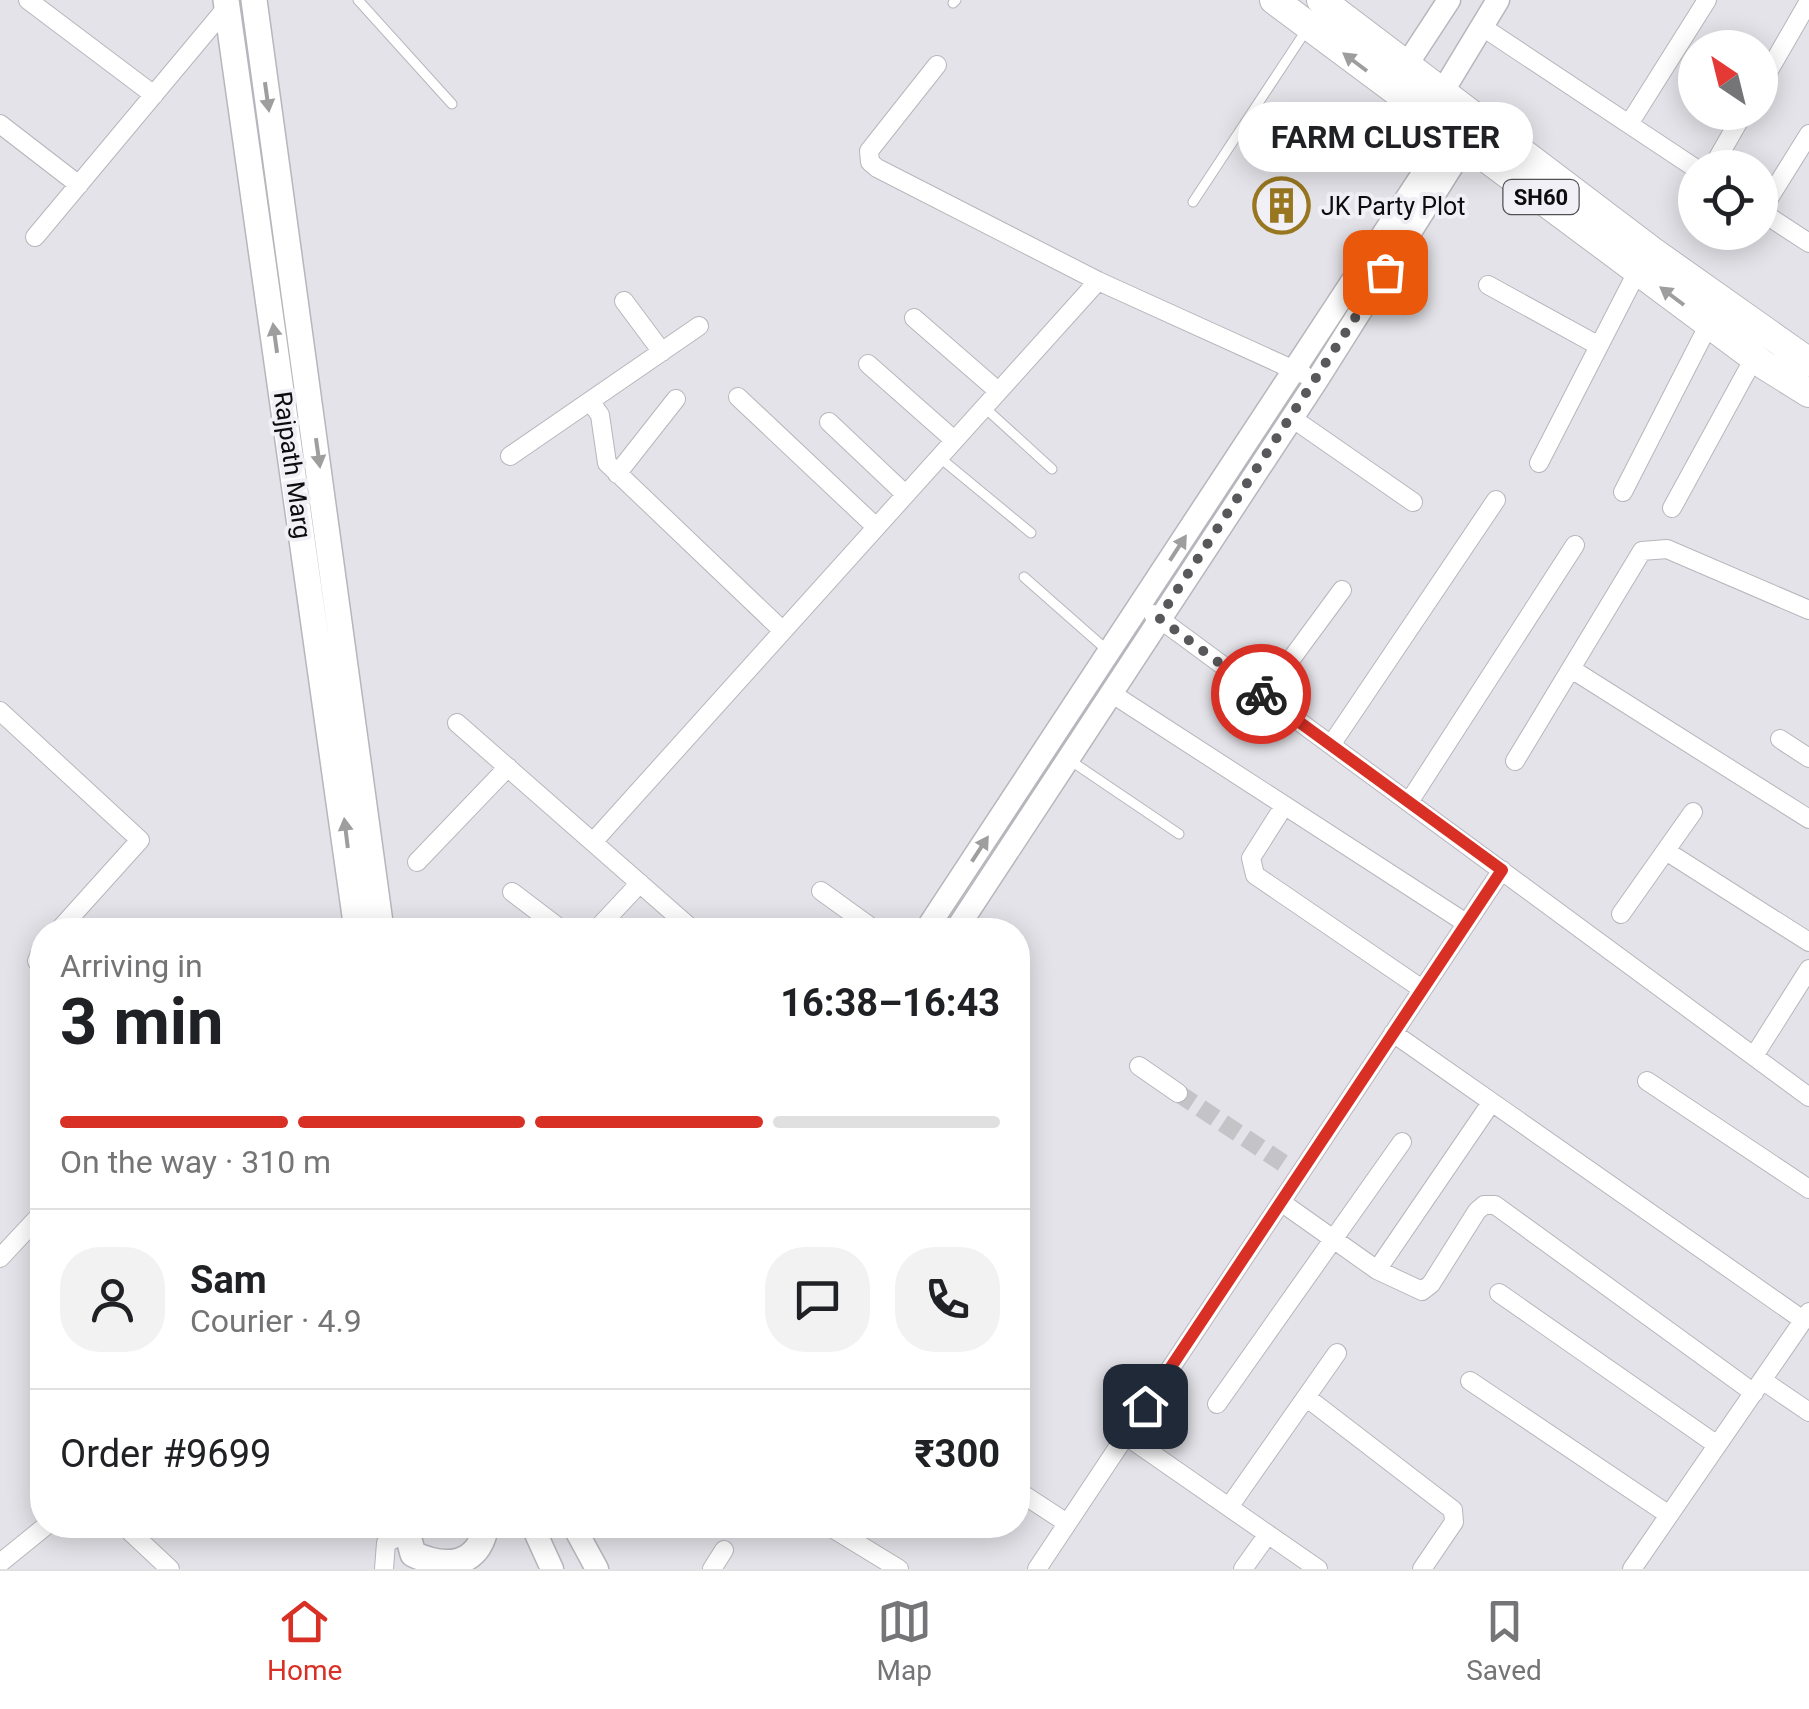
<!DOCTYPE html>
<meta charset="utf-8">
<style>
body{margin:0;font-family:Roboto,sans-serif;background:#f2f2f2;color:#202124;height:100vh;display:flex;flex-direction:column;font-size:38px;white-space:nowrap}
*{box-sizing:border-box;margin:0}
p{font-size:32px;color:#757577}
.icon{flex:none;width:55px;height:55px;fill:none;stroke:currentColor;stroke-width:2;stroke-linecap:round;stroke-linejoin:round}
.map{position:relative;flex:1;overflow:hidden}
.sheet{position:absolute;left:30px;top:918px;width:1000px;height:620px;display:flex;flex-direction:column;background:#fff;border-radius:40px;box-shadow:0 5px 25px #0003}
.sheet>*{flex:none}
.needle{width:65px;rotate:325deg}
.tools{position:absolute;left:1678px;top:30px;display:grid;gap:20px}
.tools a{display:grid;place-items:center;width:100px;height:100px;border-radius:50%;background:#fff;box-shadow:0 5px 25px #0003;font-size:50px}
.pin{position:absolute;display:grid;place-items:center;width:85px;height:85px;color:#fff;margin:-42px;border-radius:20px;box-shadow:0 5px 15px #0006}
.courier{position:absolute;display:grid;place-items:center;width:100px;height:100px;margin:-50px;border:8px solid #d93025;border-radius:50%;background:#fff;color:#222;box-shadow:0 2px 12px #0007}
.bubble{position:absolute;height:70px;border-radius:35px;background:#fff;box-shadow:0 5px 25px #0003;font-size:32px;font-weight:700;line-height:70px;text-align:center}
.overview em{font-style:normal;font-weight:700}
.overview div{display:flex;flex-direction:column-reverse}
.overview{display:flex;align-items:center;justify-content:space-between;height:170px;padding:0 30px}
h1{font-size:65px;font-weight:700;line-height:75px}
.bar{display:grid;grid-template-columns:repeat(4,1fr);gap:15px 10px;align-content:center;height:120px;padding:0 30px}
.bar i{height:12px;border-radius:8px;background:#e0e0e0}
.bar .on{background:#d93025}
.bar p{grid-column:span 4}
.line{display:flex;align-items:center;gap:25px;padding:0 30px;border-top:2px solid #e0e0e0}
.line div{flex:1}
.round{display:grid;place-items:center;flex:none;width:105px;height:105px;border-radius:40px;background:#f2f2f2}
.dock{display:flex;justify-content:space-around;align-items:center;height:140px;border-top:2px solid #e0e0e0;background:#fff;font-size:28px;color:#757577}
.dock a{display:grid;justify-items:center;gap:5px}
.dock .on{color:#d93025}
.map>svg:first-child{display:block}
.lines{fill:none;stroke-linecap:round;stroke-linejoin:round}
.minor-tunnel{stroke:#c4c3c8;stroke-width:18;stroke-dasharray:18 9;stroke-linecap:butt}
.service-casing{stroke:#b7b6bc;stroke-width:11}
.minor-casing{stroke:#b7b6bc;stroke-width:20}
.tertiary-casing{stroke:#b7b6bc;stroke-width:25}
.secondary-casing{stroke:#b7b6bc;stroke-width:28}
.primary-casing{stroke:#b7b6bc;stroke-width:30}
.service{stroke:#fff;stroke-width:9}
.minor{stroke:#fff;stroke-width:18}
.tertiary{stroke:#fff;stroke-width:22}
.secondary{stroke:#fff;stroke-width:25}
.primary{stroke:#fff;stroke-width:28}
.oneway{fill:#9e9e9f}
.done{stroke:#58585b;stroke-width:10;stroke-dasharray:0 18}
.route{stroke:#d93025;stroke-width:12}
.labels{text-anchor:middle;stroke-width:8;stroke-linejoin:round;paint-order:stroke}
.shield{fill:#f1f0f6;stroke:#515154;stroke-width:2.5}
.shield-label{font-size:22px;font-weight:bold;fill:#0d0d0f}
.poi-label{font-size:25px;fill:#0d0d0f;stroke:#f1f0f6;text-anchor:start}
.street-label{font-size:25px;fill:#0d0d0f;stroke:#f1f0f6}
</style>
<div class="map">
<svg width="1809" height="1569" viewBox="0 0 1809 1569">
<rect width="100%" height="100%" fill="#e4e3e9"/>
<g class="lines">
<path class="minor-tunnel" d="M1178 1093 1286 1165"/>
<defs>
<path id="service" d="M358 0 452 104
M953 3 956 0
M1193 202 1307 29
M984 407 1052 469
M939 457 1031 533
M1024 577 1108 651
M1071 761 1179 834"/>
<path id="minor" d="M28 0 154 95
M1481 26 1695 168
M937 65 869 151 870 162 877 168 1098 281 1303 374
M1760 86 1809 1
M0 124 79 185
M1629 124 1707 0
M1712 168 1744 112
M1760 211 1809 243
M1761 211 1809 134
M35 237 227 7
M1488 285 1599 346
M624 301 662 352
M914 318 998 391
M868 364 954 440
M738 397 876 527
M590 401 600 415 607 463 783 631
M1292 418 1413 502
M829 422 905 494
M510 456 699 326
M1539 463 1638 270
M617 474 676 399
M1623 492 1709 324
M1672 508 1754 358
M1153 614 1809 1097
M1573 670 1809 819
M1111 693 1466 923
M1264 696 1342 590
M0 711 140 840 59 930
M457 723 693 930
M1780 739 1809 758
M1331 745 1496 500
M1515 761 1642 551 1667 549 1809 610
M1409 802 1575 545
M1284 806 1251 858 1255 875 1422 989
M593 842 1098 281
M1666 851 1809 942
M417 862 508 767
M821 891 875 930
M512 892 562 930
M1621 914 1693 812
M596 930 640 883
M42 948 37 961 42 969
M1393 1033 1803 1320
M1754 1056 1809 969
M1139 1066 1178 1093
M1647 1081 1809 1189
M1281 1202 1377 1270 1422 1291 1431 1284 1477 1211 1484 1205H1495L1754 1393
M0 1258 42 1213
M1377 1270 1491 1103
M1499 1293 1717 1445
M1762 1380 1809 1412
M1470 1381 1669 1515
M1306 1397 1453 1510 1454 1522 1422 1569
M1217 1404 1402 1142
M1125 1435 1318 1569
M1018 1491 1067 1523
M1229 1507 1337 1353
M123 1525 170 1569
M827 1525 899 1569
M0 1563 47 1525
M384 1569 386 1543 404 1534
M712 1569 724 1550
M1037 1569 1502 870
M1243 1569 1268 1534
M1632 1569 1809 1312"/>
<path id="tertiary" d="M1398 78 1449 0
M1435 104 1498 0
M926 930 1451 131
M956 930 1317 380 1467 142
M532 1525 552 1569
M573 1525 597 1569"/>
<path id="secondary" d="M226 0 357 930
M254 0 381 930
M405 1525 413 1554C446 1569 479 1567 486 1525"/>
<path id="primary" d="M1274 0 1764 365 1809 393
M1321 0 1652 251 1809 362"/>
</defs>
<use href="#service" class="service-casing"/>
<use href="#minor" class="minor-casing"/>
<use href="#tertiary" class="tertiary-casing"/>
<use href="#secondary" class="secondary-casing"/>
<use href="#primary" class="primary-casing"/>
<use href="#service" class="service"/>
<use href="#minor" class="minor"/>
<use href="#tertiary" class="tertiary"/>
<use href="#secondary" class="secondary"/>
<use href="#primary" class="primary"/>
</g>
<defs><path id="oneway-solid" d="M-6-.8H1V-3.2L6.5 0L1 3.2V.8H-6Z" transform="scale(2.5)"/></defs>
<g class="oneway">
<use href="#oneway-solid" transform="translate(1355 62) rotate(-143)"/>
<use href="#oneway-solid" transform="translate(267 97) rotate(82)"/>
<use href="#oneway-solid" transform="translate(1672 296) rotate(-143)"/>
<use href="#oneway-solid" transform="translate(275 338) rotate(-98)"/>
<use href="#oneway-solid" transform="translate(318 453) rotate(82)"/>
<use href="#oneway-solid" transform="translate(1178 548) rotate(-57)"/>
<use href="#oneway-solid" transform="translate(346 833) rotate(-97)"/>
<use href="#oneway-solid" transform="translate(980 849) rotate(-57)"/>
</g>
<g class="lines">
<path class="done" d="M1261 694 1159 618 1385 272"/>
<path class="route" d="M1145 1406 1502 870 1261 694"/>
</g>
<defs>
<symbol id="building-ring" viewBox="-11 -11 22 22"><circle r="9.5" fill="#f1f0f6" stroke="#987720" stroke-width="1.5"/><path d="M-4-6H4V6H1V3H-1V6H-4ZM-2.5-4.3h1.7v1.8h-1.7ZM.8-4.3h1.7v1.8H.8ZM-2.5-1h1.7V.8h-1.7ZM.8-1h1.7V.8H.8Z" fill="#987720"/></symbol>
</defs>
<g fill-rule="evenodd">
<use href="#building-ring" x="1250" y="174" width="63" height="63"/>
</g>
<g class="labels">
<rect class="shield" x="1503.5" y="180" width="75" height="34" rx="8"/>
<g class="shield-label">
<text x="1541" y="205">SH60</text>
</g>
<g class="poi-label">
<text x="1321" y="215">JK Party Plot</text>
</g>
<g class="street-label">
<text transform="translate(293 465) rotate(82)" y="9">Rajpath Marg</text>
</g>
</g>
</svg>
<div class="tools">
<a><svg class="needle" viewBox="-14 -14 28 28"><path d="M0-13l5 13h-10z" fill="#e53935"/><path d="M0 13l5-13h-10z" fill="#757577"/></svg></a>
<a><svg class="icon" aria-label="locate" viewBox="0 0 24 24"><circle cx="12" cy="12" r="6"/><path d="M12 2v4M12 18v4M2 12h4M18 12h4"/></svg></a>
</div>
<div class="pin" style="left:1385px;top:272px;background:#ea580c"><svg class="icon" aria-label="bag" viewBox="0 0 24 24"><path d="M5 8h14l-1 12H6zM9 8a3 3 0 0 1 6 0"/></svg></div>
<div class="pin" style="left:1145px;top:1406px;background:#1f2937"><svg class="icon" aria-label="home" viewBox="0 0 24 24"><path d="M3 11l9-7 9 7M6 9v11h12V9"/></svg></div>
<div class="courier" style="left:1261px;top:694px"><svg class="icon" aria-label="bike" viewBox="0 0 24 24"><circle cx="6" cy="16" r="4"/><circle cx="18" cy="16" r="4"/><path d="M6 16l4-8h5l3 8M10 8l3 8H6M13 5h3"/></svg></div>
<div class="bubble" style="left:1238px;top:102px;width:295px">FARM CLUSTER</div>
<section class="sheet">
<div class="overview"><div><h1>3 min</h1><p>Arriving in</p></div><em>16:38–16:43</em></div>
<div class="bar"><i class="on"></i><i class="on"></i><i class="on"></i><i></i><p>On the way · 310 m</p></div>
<div class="line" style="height:180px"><a class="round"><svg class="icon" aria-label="person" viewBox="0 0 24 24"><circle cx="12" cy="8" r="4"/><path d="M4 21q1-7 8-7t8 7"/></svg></a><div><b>Sam</b><p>Courier · 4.9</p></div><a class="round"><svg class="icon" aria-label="chat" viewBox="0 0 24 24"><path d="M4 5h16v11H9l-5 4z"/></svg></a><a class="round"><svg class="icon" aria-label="phone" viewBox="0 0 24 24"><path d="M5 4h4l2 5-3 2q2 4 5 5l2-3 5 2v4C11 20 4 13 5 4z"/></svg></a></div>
<div class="line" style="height:130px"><div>Order #9699</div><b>₹300</b></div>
</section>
</div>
<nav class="dock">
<a class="on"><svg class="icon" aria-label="home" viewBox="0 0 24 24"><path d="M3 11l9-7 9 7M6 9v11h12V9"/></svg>Home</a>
<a><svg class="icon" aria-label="map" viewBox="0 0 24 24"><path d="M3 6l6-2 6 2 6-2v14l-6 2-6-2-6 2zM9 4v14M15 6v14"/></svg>Map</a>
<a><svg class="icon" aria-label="saved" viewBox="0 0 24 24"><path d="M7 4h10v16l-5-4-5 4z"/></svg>Saved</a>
</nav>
